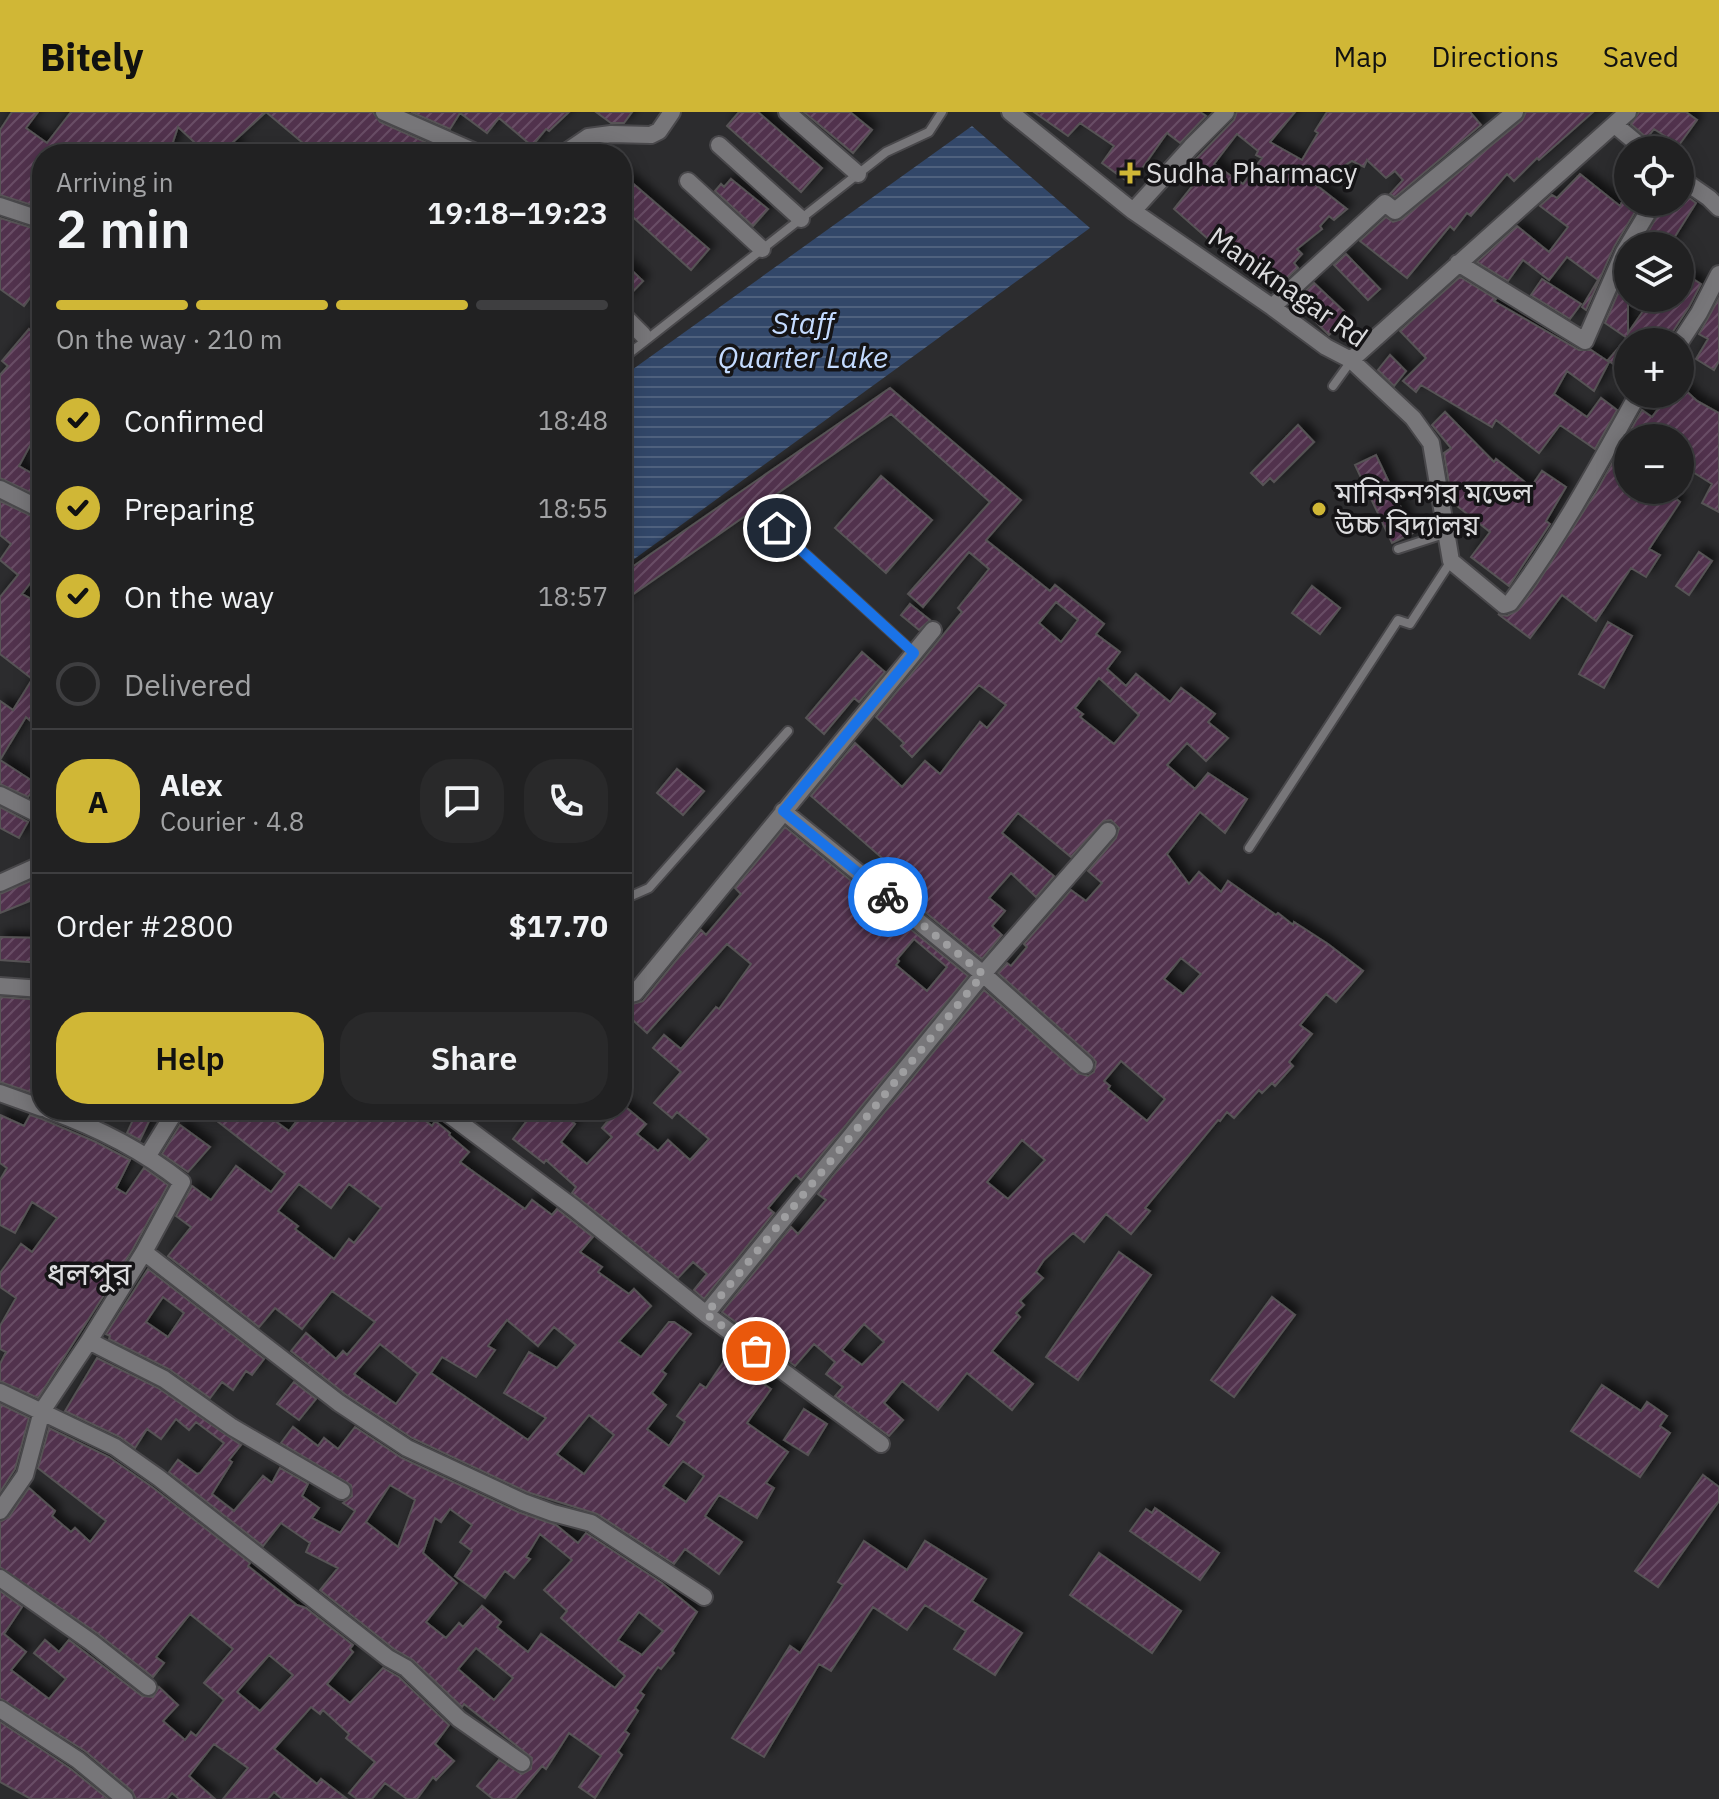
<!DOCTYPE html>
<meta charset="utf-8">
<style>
body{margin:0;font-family:"IBM Plex Sans","Noto Sans Bengali",sans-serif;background:#29292a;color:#f1f3f6;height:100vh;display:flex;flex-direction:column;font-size:30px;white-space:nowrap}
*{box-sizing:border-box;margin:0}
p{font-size:26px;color:#a2a3a5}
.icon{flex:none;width:44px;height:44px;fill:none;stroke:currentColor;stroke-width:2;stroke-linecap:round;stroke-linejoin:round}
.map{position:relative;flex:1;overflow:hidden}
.details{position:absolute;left:32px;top:32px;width:600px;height:976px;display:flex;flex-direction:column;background:#212122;border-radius:32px;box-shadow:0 4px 20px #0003,0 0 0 2px #3e3e40}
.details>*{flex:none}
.buttons{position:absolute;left:1614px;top:24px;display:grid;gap:16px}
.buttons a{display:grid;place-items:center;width:80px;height:80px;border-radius:50%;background:#212122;box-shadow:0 4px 20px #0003,0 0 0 2px #3e3e40;font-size:40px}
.pin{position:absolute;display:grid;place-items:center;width:68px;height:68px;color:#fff;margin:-34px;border:4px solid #fff;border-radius:50%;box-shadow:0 2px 8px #0007}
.courier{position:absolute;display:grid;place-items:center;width:80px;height:80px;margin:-40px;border:6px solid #1a73e8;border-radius:50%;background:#fff;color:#222;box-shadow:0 2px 10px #0007}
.summary em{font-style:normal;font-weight:600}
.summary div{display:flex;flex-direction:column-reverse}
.summary{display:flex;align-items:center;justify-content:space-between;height:136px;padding:0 24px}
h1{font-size:52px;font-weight:600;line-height:60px}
.bar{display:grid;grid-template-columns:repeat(4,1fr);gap:12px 8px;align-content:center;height:96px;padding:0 24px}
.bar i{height:10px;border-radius:6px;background:#3e3e40}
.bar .on{background:#d0b736}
.bar p{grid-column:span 4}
.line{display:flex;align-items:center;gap:20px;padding:0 24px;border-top:2px solid #3e3e40}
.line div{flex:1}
.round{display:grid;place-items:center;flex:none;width:84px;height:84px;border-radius:32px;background:#29292a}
ol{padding:0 24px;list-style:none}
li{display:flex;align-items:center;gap:24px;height:88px}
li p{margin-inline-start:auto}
li .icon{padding:8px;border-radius:50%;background:#d0b736;color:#111;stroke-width:4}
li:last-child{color:#a2a3a5}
li i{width:44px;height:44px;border:4px solid #3e3e40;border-radius:50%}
.action{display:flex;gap:16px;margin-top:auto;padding:16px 24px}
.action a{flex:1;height:92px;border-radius:32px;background:#d0b736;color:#111;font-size:32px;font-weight:600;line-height:92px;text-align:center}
.action a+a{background:#29292a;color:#f1f3f6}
header{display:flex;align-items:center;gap:48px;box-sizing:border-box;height:112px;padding:0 40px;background:#d0b736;color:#111}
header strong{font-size:38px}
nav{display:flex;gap:44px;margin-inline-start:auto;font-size:28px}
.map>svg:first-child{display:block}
.water{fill:url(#water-rules)}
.building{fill:url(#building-hatch);stroke:#565355;stroke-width:2;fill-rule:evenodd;filter:url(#shadow)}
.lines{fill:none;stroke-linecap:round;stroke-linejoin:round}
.lane-casing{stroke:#49484b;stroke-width:12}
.street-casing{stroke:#49484b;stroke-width:20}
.lane{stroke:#777679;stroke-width:8}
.street{stroke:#777679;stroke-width:16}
.done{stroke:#9e9ea0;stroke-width:8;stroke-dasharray:0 14.4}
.route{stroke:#1a73e8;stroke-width:10}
.poi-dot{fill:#d0b736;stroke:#151416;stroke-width:3}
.labels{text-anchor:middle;stroke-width:7;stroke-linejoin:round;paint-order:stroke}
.poi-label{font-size:28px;fill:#dcdcde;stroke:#151416;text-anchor:start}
.street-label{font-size:28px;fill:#dcdcde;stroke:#151416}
.water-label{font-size:30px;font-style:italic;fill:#c4dbff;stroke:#151416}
.quarter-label{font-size:32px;fill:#dcdcde;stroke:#151416}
</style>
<header>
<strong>Bitely</strong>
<nav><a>Map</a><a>Directions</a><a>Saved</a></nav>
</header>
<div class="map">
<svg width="1719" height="1687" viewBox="0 0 1719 1687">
<defs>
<pattern id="water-rules" width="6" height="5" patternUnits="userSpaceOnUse" patternTransform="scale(2)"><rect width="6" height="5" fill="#324769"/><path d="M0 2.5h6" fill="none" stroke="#4f617e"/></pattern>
<pattern id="building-hatch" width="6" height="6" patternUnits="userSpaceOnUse" patternTransform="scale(2)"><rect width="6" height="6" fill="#51314d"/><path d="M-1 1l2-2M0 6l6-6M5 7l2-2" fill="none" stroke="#694e66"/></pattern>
<filter id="shadow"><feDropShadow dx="5.5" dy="-5.5" stdDeviation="4" flood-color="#0009"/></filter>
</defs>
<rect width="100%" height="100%" fill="#2c2c2e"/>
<path class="water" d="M972 14 1090 116 622 456V265Z"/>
<path class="building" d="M12 0H38L26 16 47 31 71 0H266L231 32 244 42H207L178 15 169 42H42V70L36 79 42 83 41 96 0 83V18Z
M266 0H373L380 10 452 42H380L369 34 363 42H316Z
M411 0H569L549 19 546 17 532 34 499 6 487 21 460 1 450 17Z
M596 0H632L624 11H611Z
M739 0H758L822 56 801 80 727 14Z
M804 0H850L872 18 853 41Z
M1034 0H1200L1206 4 1180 31 1167 21 1131 72 1102 51 1114 34 1080 11 1068 24Z
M1237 0H1295L1270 30 1302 48 1318 21 1315 19 1327 0H1470L1481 13 1395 85 1390 82 1403 68 1395 59 1386 66 1367 48 1364 55 1352 49 1315 72 1347 97 1334 108 1329 104 1320 114 1322 117 1297 137 1302 142 1294 151 1298 156 1279 174 1273 169 1269 174 1207 126 1174 97 1203 61 1191 52 1234 8ZM1237 22 1258 39 1256 43 1262 46 1243 72 1214 52Z
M1526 0H1593L1539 48 1537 46 1514 69 1507 62 1471 104 1467 101 1454 118 1450 114 1407 166 1360 129 1386 105 1393 110 1402 107 1522 8Z
M1639 0H1686L1697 8 1679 33 1654 17 1647 26 1631 12Z
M622 62 709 137 691 158 622 95Z
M1580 62 1620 94 1622 90H1641L1614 135 1586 198 1582 195 1598 168 1567 145 1549 168 1523 148 1508 169 1477 150 1517 114 1549 140 1568 115 1540 94 1552 83 1557 86Z
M731 67 768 97 753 114 715 79 721 72 724 75Z
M1680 79 1696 91 1669 134H1640L1665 90H1680Z
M0 106 42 119V164L33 177 35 179 24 194 0 177Z
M1346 142 1380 177 1368 188 1334 153Z
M622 149 643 169 622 191Z
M1628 158V221L1652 186H1658L1667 193 1671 186H1680V171L1685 162 1701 172 1689 195 1666 230H1632L1628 227V263L1608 248 1627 226 1605 211Z
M1460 165 1496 187 1494 189 1579 238H1591L1609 250 1594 279 1567 259 1554 282 1587 305 1601 286 1617 298 1595 337 1560 313 1539 341 1496 308 1492 315 1421 273 1416 280 1403 269 1426 246 1400 219Z
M1542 167 1581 192 1570 207 1531 183Z
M1314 171 1348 203 1329 223 1295 189Z
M1719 186V249L1714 258 1696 247 1708 227 1699 222Z
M29 217 42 228V336L32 330 19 354 42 367V386L0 366V263L8 254 2 249Z
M1390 243 1406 259 1394 274 1378 258Z
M1680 273 1697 289 1719 301V400L1702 391 1712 372 1680 352V326H1628V378H1665L1680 390 1649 437 1660 443 1646 465 1631 456 1596 509 1562 483 1530 526 1498 502 1507 504 1518 498 1537 472 1596 380 1642 298 1652 305 1669 282H1680Z
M890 276 1021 388 986 428 1050 479 1055 473 1104 512 1096 522 1120 540 1107 557 1126 574 1136 562 1170 590 1181 576 1215 602 1208 610 1228 626 1206 649 1187 631 1167 653 1195 677 1208 661 1247 687 1225 721 1200 700 1167 742 1189 772 1199 760 1221 780 1228 769 1276 803 1278 801 1293 813 1294 810 1328 832 1363 859 1336 890 1326 882 1300 913 1312 922 1289 950 1293 954 1275 974 1272 971 1262 981 1259 978 1234 1006 1227 1000 1220 1009 1218 1008 1145 1096 1150 1099 1131 1122 1106 1102 1084 1130 1073 1121 1044 1148 1036 1160 1043 1166 1020 1189 1024 1193 1016 1201 1020 1205 992 1239 1033 1272 1012 1298 967 1261 938 1298 902 1269 884 1291 903 1308 889 1324 835 1284 843 1275 826 1262 835 1250 814 1232 795 1254 722 1200 791 1115 798 1122 826 1088 818 1082 984 878 1078 961 1088 964 1094 960 1096 950 1092 945 998 861 1007 851 1011 854 1027 835 1024 832 1071 778 1086 789 1102 771 1088 759 1116 726 1119 716 1111 708 1104 709 1071 745 1018 701 1002 721 1054 764 1036 785 1011 761 989 786 1005 799 992 814 1002 823 982 847 913 790 921 780 811 684 855 631 902 675 925 649 940 662 980 610 987 616 1006 593 979 573 912 645 901 634 904 631 876 605 962 500 958 496 989 457 969 440 923 495 908 482 990 390 891 302 622 490V462ZM1056 490 1078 508 1061 530 1039 511ZM1099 566 1139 603 1114 632 1080 605 1083 602 1075 596ZM1181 846 1201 862 1183 882 1164 867ZM1121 949 1165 987 1147 1009 1108 977 1110 974 1104 969ZM1022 1028 1045 1048 1008 1087 987 1070ZM864 1212 884 1230 862 1253 842 1238Z
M1445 300 1494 350 1496 347 1531 375 1542 359 1566 375 1546 409 1550 412 1509 474 1471 445 1490 420 1452 390 1444 341 1451 336 1432 313Z
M1298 313 1314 330 1274 370 1270 366 1263 373 1251 361Z
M1376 343 1413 421 1392 431 1355 353Z
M881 364 932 408 886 461 835 416Z
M0 389 42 409V456L22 482 42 493V548L31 566 0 542V485L18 463 0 448 11 432 0 423Z
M1699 440 1712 449 1689 483 1676 474Z
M1312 474 1340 496 1320 522 1292 501Z
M910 492 930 508 919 518 901 503Z
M1608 510 1632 524 1604 576 1579 562Z
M862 540 885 560 859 590 854 586 824 622 806 606Z
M31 569 42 575V619L26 605 0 648V589L13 598Z
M0 648 37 672 28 685 0 672Z
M677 657 704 679 683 703 657 681Z
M0 695 28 710 19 726 0 716Z
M785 715 968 864 801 1068 796 1063 789 1071 768 1096 774 1101 704 1187 694 1178 707 1162 693 1150 678 1166 572 1081 576 1075 546 1048 544 1051 513 1027 535 998H558L575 1012 561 1030 587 1052 612 1025 602 1016 617 998H622V992L646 1012 637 1022 658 1039 668 1028 690 1048 709 1027 677 1000 672 1006 654 991 681 960 653 936 664 923 681 937 716 895 719 897 751 852 727 832 647 921 622 898V895L643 889 701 818 706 823 741 782 735 776ZM914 827 947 855 927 879 896 853 899 849 897 847Z
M42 764V784L0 801V782Z
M0 825 42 826V851L0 848Z
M0 885 42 888V984L0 970Z
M114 998H143L152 1003 140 1028 127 1021 133 1008Z
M203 998H260L289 1019 305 998H412L432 1014 435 1009 450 1021 449 1023 469 1040 460 1050 525 1097 532 1088 552 1103 557 1097 593 1125 580 1140 602 1155 598 1160 629 1182 634 1177 651 1194 619 1229 641 1245 669 1210H674L691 1222 662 1259 666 1262 652 1281 666 1293 647 1317 669 1334 685 1310 677 1304 700 1272 706 1276 726 1246 771 1277 747 1311 788 1340 766 1371 774 1376 757 1406 719 1383 705 1404 742 1430 719 1462 685 1437 674 1452 597 1402 527 1380 412 1326 345 1282 291 1239 306 1221 336 1247 343 1239 347 1243 375 1210 332 1179 302 1217 275 1196 259 1215 168 1144 191 1115 176 1104 192 1074 211 1088 236 1054 271 1080 285 1062ZM299 1072 331 1096 349 1072 381 1096 354 1131 349 1127 334 1147 295 1117 298 1114 278 1099ZM507 1208 538 1234 554 1215 576 1233 557 1256 529 1240 504 1281 546 1306 528 1328 431 1261 442 1245 476 1265 495 1238 488 1234ZM380 1232 418 1262 396 1292 354 1262ZM589 1303 614 1323 584 1362 557 1342ZM683 1349 704 1364 686 1390 663 1374Z
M0 1003 24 1014 30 1003 42 1007 96 1030 130 1048 116 1076 126 1082 144 1056 168 1073 133 1137 122 1155 120 1153 102 1177 106 1180 38 1286 0 1269V1252L6 1240 0 1237V1214L16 1186 0 1175V1161L21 1132 32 1140 57 1106 32 1090 15 1121 0 1113V1068L7 1056 0 1051Z
M180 1013 210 1035 188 1060 162 1042Z
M1119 1140 1151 1163 1078 1268 1046 1245Z
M148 1157 264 1247 252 1263 246 1259 233 1278 222 1270 210 1286 169 1257 109 1227 110 1224 106 1222ZM163 1185 184 1201 168 1225 146 1210Z
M1272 1185 1295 1203 1234 1285 1211 1268Z
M97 1246 158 1276 241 1333 229 1348 232 1350 212 1382 234 1399 263 1364 272 1371 280 1356 308 1372 302 1384 319 1396 312 1406 340 1421 355 1399 343 1391 352 1384 351 1373 281 1331 293 1315 318 1334 324 1326 338 1337 355 1315 402 1346 518 1400 556 1413 578 1431 586 1421 662 1471 697 1500 672 1539 674 1541 661 1557 658 1555 640 1580 644 1583 635 1596 638 1599 625 1619 629 1622 618 1639 622 1643 595 1686 579 1675 601 1644 569 1621 546 1657 542 1654 515 1687H493L477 1674 499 1648 522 1662 531 1657 532 1646 464 1592 462 1595 413 1548 394 1537 320 1478 338 1456 306 1440 310 1431 281 1411 263 1434 169 1360 178 1348 197 1362 200 1361 224 1331 196 1310 189 1318 176 1307 161 1327 147 1317 135 1336 120 1325 65 1299ZM390 1373 415 1388 398 1435 366 1410ZM450 1397 472 1413 460 1430 472 1439 455 1464 485 1486 505 1459 514 1466 530 1447 526 1445 540 1422 572 1448 544 1478 567 1499 561 1506 625 1564 615 1576 541 1522 528 1540 497 1515 501 1510 482 1494 463 1515 459 1511 446 1526 426 1510 457 1471 423 1441 435 1406 441 1410ZM639 1500 663 1519 642 1543 618 1528ZM476 1536 513 1566 494 1588 458 1557Z
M294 1270 316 1287 299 1308 277 1292Z
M1602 1273 1641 1299 1647 1290 1667 1304 1660 1314 1670 1321 1640 1365 1571 1319Z
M0 1292 29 1306 15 1357 0 1380Z
M804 1297 827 1312 808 1343 784 1328Z
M49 1316 109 1345 152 1375 250 1451 248 1454 297 1493 306 1496 353 1533 350 1537 353 1540 327 1572 350 1591 383 1556 399 1565 449 1613 435 1632 454 1649 436 1668 433 1665 417 1687H407L385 1671 372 1687H357L349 1681 375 1650 346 1626 349 1622 323 1598 320 1602 311 1595 274 1637 317 1672 321 1667 347 1687H282L274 1680 268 1687H223L248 1656 214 1632 189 1664 215 1687H179L172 1681 167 1687H136L132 1679 85 1639 0 1586V1479L22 1495 4 1522 26 1540 11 1558 49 1587 66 1567 34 1541 45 1528 59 1540 69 1528 142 1584 153 1585 159 1575 178 1593 163 1609 185 1628 191 1620 196 1624 224 1588 204 1571 233 1537 190 1502 156 1545 164 1551 153 1565 97 1521 0 1455V1410L9 1405 29 1376 55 1399 52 1404 71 1420 75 1416 90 1430 106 1409 38 1356ZM269 1543 293 1563 260 1599 237 1580Z
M1703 1363 1719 1375V1389L1658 1475 1635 1459Z
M1155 1396 1219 1441 1200 1468 1130 1419 1146 1397 1152 1401Z
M864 1429 907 1458 925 1429 986 1467 972 1489 1022 1521 995 1563 954 1537 966 1519 925 1493 907 1518 873 1495 831 1559 819 1552 764 1645 732 1626 790 1534 800 1541 843 1473 838 1470Z
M1099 1441 1181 1499 1152 1541 1070 1483Z
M0 1610 71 1657 108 1687H31L0 1670Z"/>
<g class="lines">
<defs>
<path id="lane" d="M622 247 886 40 929 20 942 0
M1333 274 1351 249
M777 416 914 541
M1398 437 1447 421
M1249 736 1398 508 1410 512 1451 449
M622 788 649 776 788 619"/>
<path id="street" d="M384 0 480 42
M787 0 858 62
M1010 0 1133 99 1272 195 1326 235 1351 248 1413 306 1431 331 1451 449 1504 493 1510 491C1560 425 1598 354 1638 282
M1615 13 1645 38
M719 33 801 107
M563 42 588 25 611 22 651 23 659 19 672 0
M1680 66 1709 86 1719 96
M688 69 762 137
M0 94 42 108
M1133 99 1191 35 1226 0
M1458 151 1585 229 1624 140 1654 90
M1272 195 1385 91 1395 99 1515 0
M622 202 643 223
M1680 230 1699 201 1719 162
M1351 248 1628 0
M0 377 42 398
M0 683 42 704
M783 699 983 862 1085 953
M0 771 42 752
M0 874 42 877
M622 884 635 881 933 518
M0 981 42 996
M443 998 574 1096 706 1202 881 1332
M147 1045 176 998
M144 1140 339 1291 407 1336 523 1390 553 1401 591 1411 704 1485
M706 1202 983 862 1108 719
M89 1229 164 1267 232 1315 342 1379
M0 1280 115 1335 159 1366 388 1546 406 1556 459 1607 522 1651
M0 1399 25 1363 42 1299 89 1229 144 1140 182 1070C142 1038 96 1015 48 998
M0 1466 91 1530 148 1575
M0 1597 78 1648 125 1687"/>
</defs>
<use href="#lane" class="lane-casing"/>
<use href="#street" class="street-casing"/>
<use href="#lane" class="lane"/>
<use href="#street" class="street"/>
</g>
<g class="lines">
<path class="done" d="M756 1239 706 1202 983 862 888 785"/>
<path class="route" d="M777 416 914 541 783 699 888 785"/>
</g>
<g class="poi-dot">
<path d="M1126 49h8v8h8v8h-8v8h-8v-8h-8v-8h8z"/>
<circle cx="1319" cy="397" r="8"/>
</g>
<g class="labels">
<g class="poi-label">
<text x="1146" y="71">Sudha Pharmacy</text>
<text x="1335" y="391">মানিকনগর মডেল<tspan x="1335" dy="32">উচ্চ বিদ্যালয়</tspan></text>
</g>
<g class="street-label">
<text transform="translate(1288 175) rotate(35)" y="10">Maniknagar Rd</text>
</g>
<g class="water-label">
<text x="803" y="222">Staff<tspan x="803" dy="34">Quarter Lake</tspan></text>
</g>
<g class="quarter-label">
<text x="89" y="1173">ধলপুর</text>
</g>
</g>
</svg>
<div class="buttons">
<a><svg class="icon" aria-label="locate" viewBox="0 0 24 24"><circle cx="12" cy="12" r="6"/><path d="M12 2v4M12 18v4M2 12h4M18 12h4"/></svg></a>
<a><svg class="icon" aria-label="layers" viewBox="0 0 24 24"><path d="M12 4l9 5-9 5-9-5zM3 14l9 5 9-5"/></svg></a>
<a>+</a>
<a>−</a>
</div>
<div class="pin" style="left:756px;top:1239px;background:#ea580c"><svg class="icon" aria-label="bag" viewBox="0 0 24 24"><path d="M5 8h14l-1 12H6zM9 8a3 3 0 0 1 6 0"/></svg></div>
<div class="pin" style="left:777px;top:416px;background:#1f2937"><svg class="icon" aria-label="home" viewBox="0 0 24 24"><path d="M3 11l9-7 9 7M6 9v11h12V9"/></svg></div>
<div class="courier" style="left:888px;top:785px"><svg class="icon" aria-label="bike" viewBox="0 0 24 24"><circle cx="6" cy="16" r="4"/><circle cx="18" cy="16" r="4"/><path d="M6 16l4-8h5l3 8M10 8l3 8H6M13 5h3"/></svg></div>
<section class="details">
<div class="summary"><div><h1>2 min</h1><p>Arriving in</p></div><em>19:18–19:23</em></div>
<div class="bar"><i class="on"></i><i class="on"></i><i class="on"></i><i></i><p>On the way · 210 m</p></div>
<ol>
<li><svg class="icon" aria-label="check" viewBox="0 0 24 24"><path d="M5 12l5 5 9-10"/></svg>Confirmed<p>18:48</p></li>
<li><svg class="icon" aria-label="check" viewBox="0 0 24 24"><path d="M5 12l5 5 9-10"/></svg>Preparing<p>18:55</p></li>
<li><svg class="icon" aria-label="check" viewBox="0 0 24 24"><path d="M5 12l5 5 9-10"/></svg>On the way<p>18:57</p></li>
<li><i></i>Delivered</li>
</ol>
<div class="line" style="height:144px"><b class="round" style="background:#d0b736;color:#111">A</b><div><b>Alex</b><p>Courier · 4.8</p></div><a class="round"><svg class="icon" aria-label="chat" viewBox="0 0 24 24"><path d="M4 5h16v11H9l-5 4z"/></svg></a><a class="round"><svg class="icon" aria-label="phone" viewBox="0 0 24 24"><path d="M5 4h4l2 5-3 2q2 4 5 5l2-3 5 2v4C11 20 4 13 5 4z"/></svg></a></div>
<div class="line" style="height:104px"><div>Order #2800</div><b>$17.70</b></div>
<div class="action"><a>Help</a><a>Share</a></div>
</section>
</div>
